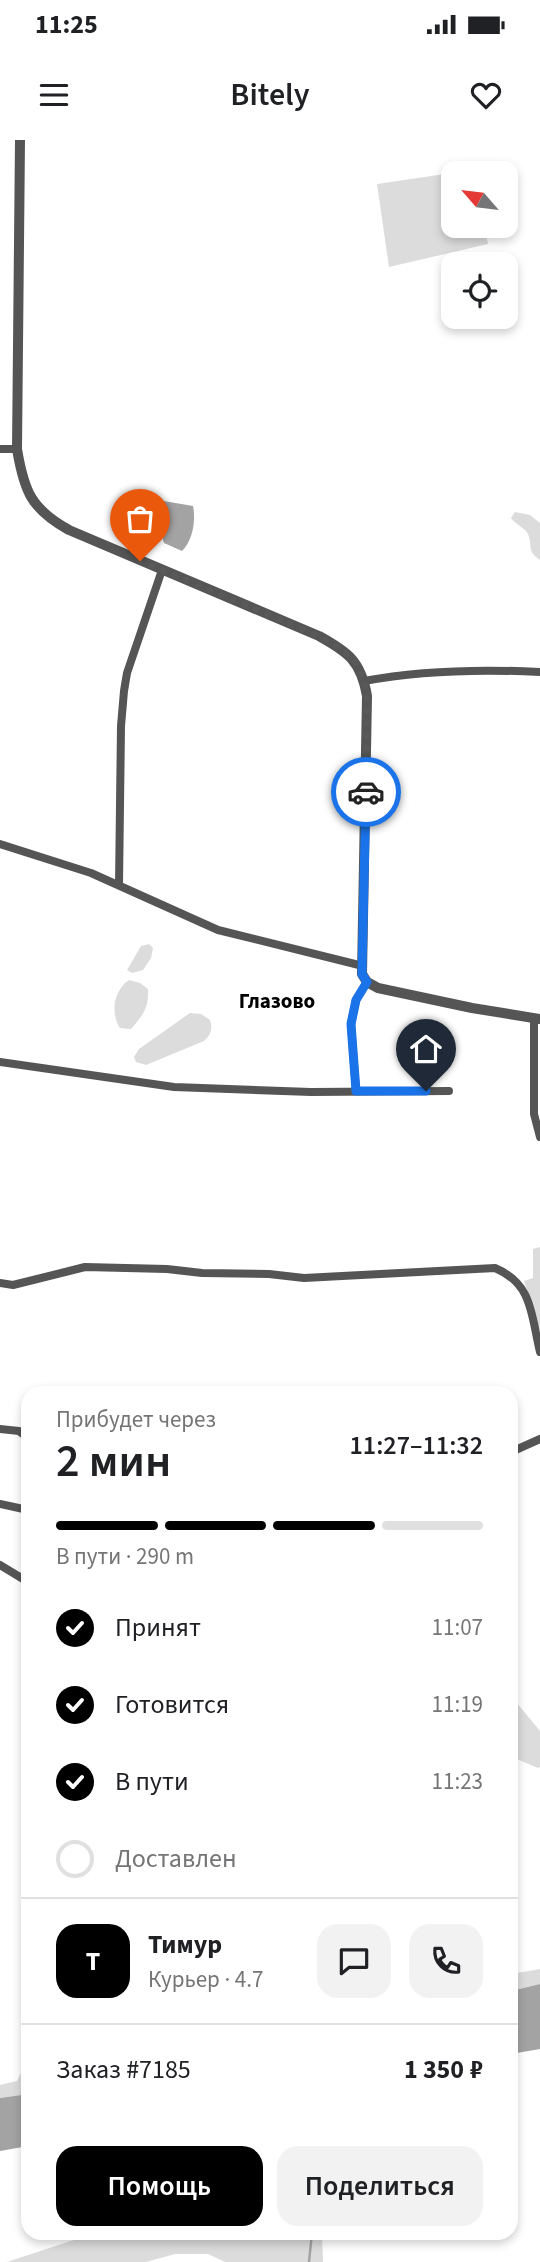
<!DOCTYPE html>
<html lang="ru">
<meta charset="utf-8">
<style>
body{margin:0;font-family:"Source Sans 3",sans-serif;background:#f2f2f2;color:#202124;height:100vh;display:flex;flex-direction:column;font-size:26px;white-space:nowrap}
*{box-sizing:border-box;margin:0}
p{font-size:23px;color:#757577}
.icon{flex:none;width:38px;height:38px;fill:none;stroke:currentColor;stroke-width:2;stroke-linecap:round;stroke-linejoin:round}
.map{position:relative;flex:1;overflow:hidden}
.side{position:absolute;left:21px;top:1246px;width:497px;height:854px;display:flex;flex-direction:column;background:#fff;border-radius:21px;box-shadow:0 4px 10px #0003}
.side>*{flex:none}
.needle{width:46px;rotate:298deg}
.buttons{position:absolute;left:441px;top:21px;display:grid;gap:14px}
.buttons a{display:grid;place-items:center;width:77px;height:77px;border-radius:14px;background:#fff;box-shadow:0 4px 10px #0003;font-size:35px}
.pin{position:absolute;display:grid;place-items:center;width:60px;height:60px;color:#fff;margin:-72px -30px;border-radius:50% 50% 50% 0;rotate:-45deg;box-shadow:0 0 7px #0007}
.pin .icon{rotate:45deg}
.courier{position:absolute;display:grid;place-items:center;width:70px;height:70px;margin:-35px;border:5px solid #1a73e8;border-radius:50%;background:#fff;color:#222;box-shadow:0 2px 9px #0007}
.overview em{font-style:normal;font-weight:600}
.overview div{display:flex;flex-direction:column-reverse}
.overview{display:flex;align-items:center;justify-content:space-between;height:119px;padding:0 35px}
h1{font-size:46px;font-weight:600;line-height:52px}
.bar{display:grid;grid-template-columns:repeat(4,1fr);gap:10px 7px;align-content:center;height:84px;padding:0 35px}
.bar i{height:9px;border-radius:5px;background:#e0e0e0}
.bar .current{background:#000}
.bar p{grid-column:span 4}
.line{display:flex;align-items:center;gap:18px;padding:0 35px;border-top:2px solid #e0e0e0}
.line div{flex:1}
.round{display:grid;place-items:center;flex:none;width:74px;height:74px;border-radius:21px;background:#f2f2f2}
ol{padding:0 35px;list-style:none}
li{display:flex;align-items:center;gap:21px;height:77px}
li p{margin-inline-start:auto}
li .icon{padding:7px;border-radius:50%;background:#000;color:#fff;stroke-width:4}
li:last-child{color:#757577}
li i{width:38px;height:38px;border:4px solid #e0e0e0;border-radius:50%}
.cta{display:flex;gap:14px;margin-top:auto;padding:14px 35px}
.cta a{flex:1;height:80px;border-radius:21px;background:#000;color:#fff;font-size:28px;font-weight:600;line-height:80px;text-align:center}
.cta a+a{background:#f2f2f2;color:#202124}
.status{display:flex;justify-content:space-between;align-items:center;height:49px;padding:0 35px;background:#fff;direction:ltr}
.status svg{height:19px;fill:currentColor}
header{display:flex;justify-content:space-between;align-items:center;height:91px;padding:0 35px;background:#fff;font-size:32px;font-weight:600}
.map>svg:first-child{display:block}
.green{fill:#dcdcdc}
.water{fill:#a3a3a3}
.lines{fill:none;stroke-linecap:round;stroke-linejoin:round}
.stream{stroke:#a3a3a3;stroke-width:2.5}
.minor{stroke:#555;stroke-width:8}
.tertiary{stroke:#555;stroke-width:10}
.done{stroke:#595959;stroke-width:7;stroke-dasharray:0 12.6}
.route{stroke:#1a73e8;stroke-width:9}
.labels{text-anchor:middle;stroke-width:5;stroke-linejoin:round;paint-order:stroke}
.quarter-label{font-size:21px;font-weight:bold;fill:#000;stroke:#fff}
</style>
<div class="status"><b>11:25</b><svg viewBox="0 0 49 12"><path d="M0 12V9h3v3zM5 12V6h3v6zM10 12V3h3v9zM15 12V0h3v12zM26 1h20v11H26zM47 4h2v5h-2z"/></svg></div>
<header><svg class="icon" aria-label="menu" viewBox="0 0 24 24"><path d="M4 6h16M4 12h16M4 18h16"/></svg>Bitely<svg class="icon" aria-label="heart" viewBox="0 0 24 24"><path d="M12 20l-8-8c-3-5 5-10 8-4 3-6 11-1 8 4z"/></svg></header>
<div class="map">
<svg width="540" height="2122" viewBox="0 0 540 2122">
<rect width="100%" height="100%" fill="#fff"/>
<path class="green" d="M472 30 473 33H453V86H484L488 104 389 127 377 44Z
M515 372 530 375 540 383V420C526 410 533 406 528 394 525 388 515 384 511 378Z
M149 804 153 808 151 818 143 830 132 833 127 830 141 806Z
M129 840 140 843 148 849C149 868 143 875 131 889L120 888C110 873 114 850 129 840Z
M190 873 201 874 210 880C213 888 211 895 204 901L146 925 136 922 134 917 139 909Z
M540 1107V1190L524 1141 533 1138V1109Z
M516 1562 540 1591V1627L538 1628 519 1620 511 1613V1564Z
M540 1829V1844L511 1851V1834Z
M25 1924 28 1925V1954L0 1958V1945L17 1941Z
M95 2093H322L323 2122H225L208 2114H175L146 2122H7Z"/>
<path class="water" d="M152 359 193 366C196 380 193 400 182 411L164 403 158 382 148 366Z
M540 1844V1909L511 1914V1851Z
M28 1954V2006L0 2011V1958Z"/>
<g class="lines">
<path class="stream" d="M309 2122 312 2093"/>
<path class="minor" d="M0 309H17
M364 541C423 530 481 529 540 532
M0 704 91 733 218 790 363 826
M119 745 121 586 124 551 127 533 162 430
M534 878V974L540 997
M0 922 174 947 311 952 449 951
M356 951 351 884 356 860 367 842
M0 1143 13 1145 85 1127 167 1129 202 1133 269 1134 304 1138 495 1128C533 1144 531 1175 540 1212
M0 1289 19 1291 28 1298
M511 1312 540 1299
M0 1364 28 1370
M0 1425 28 1442"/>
<path class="tertiary" d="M20 0 17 309C24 351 31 369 69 390L319 496C348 512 361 521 367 556L362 834 367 842 378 848 472 868 540 879"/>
</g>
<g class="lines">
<path class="done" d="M140 421 319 496 342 509 356 523 364 541 367 556 366 652"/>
<path class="route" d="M366 652 362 834 367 842 356 860 351 884 356 951H426"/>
</g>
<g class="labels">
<g class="quarter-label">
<text x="277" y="868">Глазово</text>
</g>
</g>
</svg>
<div class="buttons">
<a><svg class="needle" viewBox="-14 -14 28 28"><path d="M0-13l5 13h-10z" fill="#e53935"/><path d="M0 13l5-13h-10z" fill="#757577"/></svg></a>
<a><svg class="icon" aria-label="locate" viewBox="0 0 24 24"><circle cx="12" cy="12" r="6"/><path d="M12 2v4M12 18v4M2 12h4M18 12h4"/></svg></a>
</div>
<div class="pin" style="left:140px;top:421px;background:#ea580c"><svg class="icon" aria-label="bag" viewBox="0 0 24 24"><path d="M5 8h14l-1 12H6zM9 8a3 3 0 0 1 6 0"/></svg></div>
<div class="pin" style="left:426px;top:951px;background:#1f2937"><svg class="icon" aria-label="home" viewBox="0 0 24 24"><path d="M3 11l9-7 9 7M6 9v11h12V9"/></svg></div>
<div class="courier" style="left:366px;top:652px"><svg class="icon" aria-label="car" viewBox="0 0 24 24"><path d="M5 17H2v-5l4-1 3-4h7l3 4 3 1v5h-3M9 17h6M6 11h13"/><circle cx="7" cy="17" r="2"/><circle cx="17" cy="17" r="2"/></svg></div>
<section class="side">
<div class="overview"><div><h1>2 мин</h1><p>Прибудет через</p></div><em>11:27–11:32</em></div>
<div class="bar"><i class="current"></i><i class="current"></i><i class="current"></i><i></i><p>В пути · 290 m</p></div>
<ol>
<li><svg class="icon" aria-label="check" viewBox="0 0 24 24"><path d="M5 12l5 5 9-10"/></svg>Принят<p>11:07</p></li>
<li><svg class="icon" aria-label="check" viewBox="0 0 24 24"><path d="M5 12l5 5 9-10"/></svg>Готовится<p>11:19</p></li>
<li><svg class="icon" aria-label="check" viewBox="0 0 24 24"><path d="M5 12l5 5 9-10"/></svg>В пути<p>11:23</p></li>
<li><i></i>Доставлен</li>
</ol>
<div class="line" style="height:126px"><b class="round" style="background:#000;color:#fff">Т</b><div><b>Тимур</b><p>Курьер · 4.7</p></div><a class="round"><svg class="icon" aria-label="chat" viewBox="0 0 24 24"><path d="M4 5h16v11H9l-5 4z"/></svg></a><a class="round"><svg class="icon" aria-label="phone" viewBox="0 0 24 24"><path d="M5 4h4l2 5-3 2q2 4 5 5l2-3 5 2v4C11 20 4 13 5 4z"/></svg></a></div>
<div class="line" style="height:91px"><div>Заказ #7185</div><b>1 350 ₽</b></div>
<div class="cta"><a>Помощь</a><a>Поделиться</a></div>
</section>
</div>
